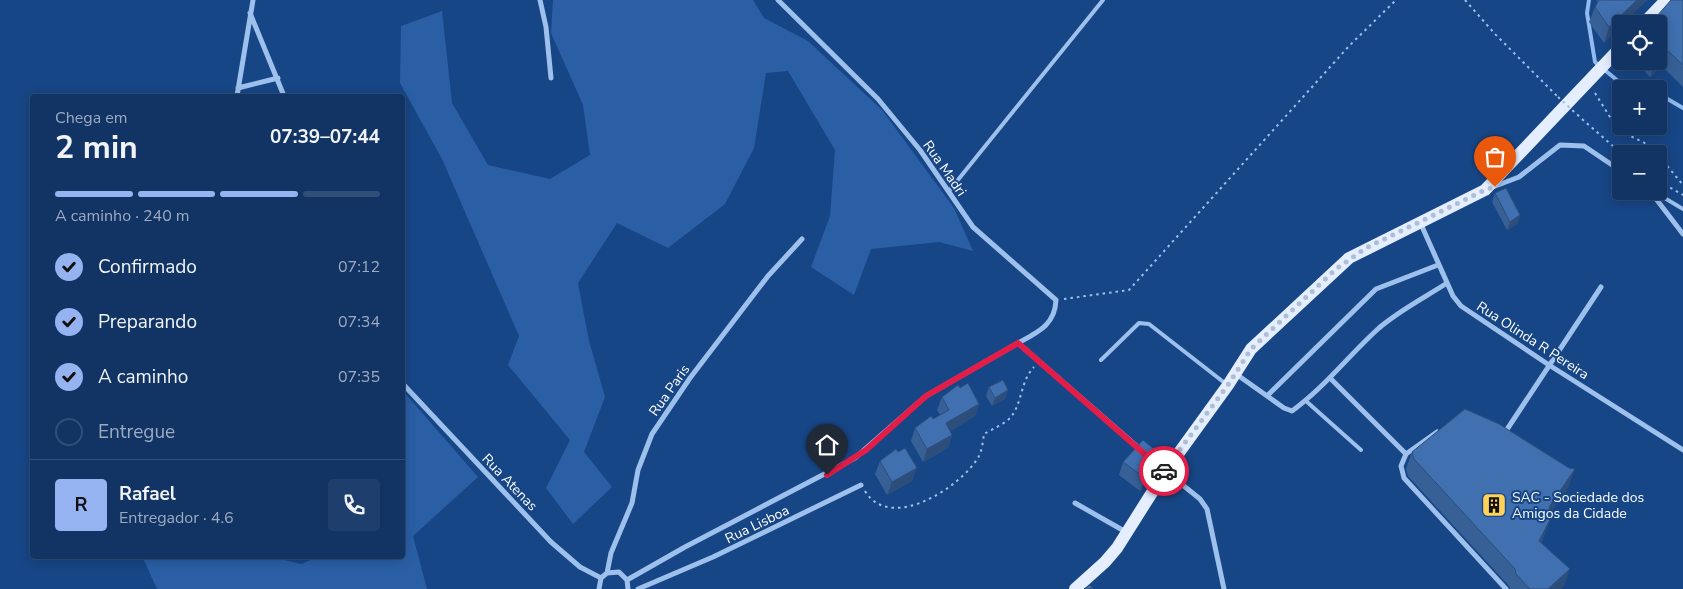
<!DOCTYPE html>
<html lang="pt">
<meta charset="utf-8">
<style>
body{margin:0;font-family:"Nunito Sans",sans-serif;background:#1e3f6d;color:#f1f3f6;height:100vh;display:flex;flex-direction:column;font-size:19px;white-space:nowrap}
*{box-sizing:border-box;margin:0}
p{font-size:16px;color:#9caabf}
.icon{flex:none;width:28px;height:28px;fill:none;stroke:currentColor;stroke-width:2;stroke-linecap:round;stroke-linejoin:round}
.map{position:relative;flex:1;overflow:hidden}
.panel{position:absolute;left:30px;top:94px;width:375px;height:465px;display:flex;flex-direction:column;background:#113464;border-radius:5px;box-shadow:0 2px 12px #0003,0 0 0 1px #304f78}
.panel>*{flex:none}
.tools{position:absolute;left:1612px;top:15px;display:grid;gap:10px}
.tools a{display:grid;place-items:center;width:55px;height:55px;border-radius:5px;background:#113464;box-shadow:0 2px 12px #0003,0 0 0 1px #304f78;font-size:25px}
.pin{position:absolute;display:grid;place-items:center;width:42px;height:42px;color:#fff;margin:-51px -21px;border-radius:50% 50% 50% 0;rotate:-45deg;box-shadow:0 0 5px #0007}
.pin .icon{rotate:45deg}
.courier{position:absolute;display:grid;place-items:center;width:50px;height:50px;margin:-25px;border:4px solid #e11d48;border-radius:50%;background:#fff;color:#222;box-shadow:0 1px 6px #0007}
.overview em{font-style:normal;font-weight:700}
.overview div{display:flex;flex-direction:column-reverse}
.overview{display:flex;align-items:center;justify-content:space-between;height:85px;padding:0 25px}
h1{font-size:32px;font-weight:700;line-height:38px}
.bar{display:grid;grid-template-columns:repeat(4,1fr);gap:8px 5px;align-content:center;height:60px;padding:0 25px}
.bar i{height:6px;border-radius:4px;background:#304f78}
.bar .on{background:#95b2f1}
.bar p{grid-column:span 4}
.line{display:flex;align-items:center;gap:12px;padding:0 25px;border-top:1px solid #304f78}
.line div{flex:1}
.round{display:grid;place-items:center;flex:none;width:52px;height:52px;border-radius:5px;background:#1e3f6d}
ol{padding:0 25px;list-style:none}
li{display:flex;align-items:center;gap:15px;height:55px}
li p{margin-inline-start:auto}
li .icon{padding:5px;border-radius:50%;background:#95b2f1;color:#111;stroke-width:4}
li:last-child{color:#9caabf}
li i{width:28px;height:28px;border:2px solid #304f78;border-radius:50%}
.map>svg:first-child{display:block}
.green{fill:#2a5fa5}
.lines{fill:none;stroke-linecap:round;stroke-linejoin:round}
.stream{stroke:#90bbf0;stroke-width:4}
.path{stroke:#9ec0ed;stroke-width:2;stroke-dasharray:2.5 4;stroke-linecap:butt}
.lane{stroke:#9ec0ed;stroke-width:4}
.street{stroke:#9ec0ed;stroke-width:5}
.primary{stroke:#e4eeff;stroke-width:12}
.path-bridge{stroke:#9ec0ed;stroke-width:2;stroke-dasharray:2.5 4;stroke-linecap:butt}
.wall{fill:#376097}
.shaded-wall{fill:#2d4e7b}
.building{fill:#4070b0;stroke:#2d4e7b}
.done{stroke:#aebed5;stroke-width:5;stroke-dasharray:0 9}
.route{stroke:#e11d48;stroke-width:6}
.labels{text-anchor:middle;stroke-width:4;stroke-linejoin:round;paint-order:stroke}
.street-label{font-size:14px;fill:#fff;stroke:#174686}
.poi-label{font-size:14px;fill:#fff;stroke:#174686;text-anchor:start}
</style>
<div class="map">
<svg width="1683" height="589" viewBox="0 0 1683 589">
<rect width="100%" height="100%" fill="#174686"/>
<path class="green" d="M553 0H753L764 18 808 41 882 110 954 208 973 251 939 242 871 249 854 295 811 267 830 216 835 150 788 71 766 73 754 148 725 204 668 248 617 223 578 283 589 341 605 397 584 452 612 487 573 524 546 488 570 440 508 365 519 336 442 159 400 83 401 26 442 11 452 103 488 165 550 179 590 155 583 105 551 33Z
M403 391 478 477 413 536 427 589H157L142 556H268L301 564 320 556H402Z"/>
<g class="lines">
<path class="stream" d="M1589 0 1587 13 1595 62 1618 81 1645 86 1650 89
M1659 94 1683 108"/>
<path class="path" d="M1465 0 1495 34 1557 96
M1595 93 1618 130 1651 146 1657 154
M1582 119 1622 154
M1659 156 1683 185
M1659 181 1683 195
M1064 299 1129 290 1349 46 1396 0
M865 491C890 533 962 487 979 456 982 450 983 441 984 434 992 429 1005 424 1011 417 1023 401 1020 382 1034 367"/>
<path class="lane" d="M949 191 1103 0
M1653 191 1683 209
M1101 360 1139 323 1149 324 1226 384
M1306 401 1361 450"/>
<path class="street" d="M540 0 546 27 551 78
M778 0 878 99 920 150 973 227 1056 300C1055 325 1038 332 1018 343
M250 13 284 96
M238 88 278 78
M237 96 253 0
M1490 188 1519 177 1560 145 1584 146 1621 171
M1650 191 1683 234
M1420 222 1453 296 1461 306 1549 365 1683 450
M1236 374 1284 408 1292 411C1325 387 1349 355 1379 328 1400 310 1424 298 1447 283
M1331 379 1406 454 1437 432
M402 383 551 542 580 567 601 578
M1267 396 1376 289 1438 265
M1504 434 1601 287
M1406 454 1401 466 1404 478 1506 589
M1153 461 1200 499 1207 509 1224 589
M1075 503 1126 532
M607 573 619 572 627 580
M601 578 607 573 611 553 632 503 638 470 652 434 690 378 768 276 802 239
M627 580 685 547 855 458 926 396 1018 343 1141 450
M627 580 628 589
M599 589 601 578
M638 589 713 557 861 485"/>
<path class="primary" d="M1643 24 1666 0
M1075 589 1105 562 1117 548 1165 472 1228 385 1251 349 1349 258 1485 190 1621 47"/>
<path class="path-bridge" d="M1558 97 1582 119"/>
</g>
<path class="wall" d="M1596 0H1647L1621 24V25L1604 43 1589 22 1595 7 1598 2Z
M1683 0V87L1662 66 1650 77 1635 61H1659Z
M1495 193 1520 215 1517 224 1507 230 1492 202Z
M989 387 1008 390 1005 399 992 406 986 396Z
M960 388 979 404 975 416 950 431 952 435 948 448 923 462 911 441 915 428 940 415 937 410 942 397Z
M1412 452 1569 486 1551 512 1546 531 1541 543 1564 586 1560 589H1510L1509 586 1408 476 1406 469Z
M880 461 912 481 887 495 875 474Z
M1123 462 1156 467 1140 491 1119 475Z"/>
<path class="shaded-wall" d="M1637 0H1647L1623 24H1621V25L1604 43 1609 27Z
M1667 50 1662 66 1650 77 1656 61H1659V58Z
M1520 215 1517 224 1507 230 1510 222Z
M1008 390 1005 399 992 406 995 398Z
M979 404 975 416 941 436 946 423Z
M952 435 948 448 923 462 927 449Z
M1160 454 1156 467 1140 491 1145 478Z
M917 468 912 481 887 495 892 482Z
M1575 469 1569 486 1543 524 1549 507Z
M1553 514 1546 531 1533 558 1539 541Z
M1570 569 1564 586 1560 589H1548Z"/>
<path class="building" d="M1599 0H1637L1609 27 1595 7Z
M1671 0H1683V65L1667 50 1659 58V24H1650Z
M1506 188 1520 215 1510 222 1495 193Z
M1003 380 1008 390 995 398 989 387Z
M968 383 979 404 946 423 952 435 927 449 915 428 931 416 933 419 949 410 942 397 958 385 960 388Z
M1465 409 1499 424 1569 468 1575 469 1549 507 1553 514 1539 541 1570 569 1548 589H1530L1516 574 1515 569 1414 459 1412 452Z
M1143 440 1160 454 1145 478 1123 462Z
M905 448 917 468 892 482 880 461 896 449 898 452Z
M1090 585 1093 589H1084Z"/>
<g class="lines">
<path class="done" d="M1164 471 1228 385 1251 349 1336 269 1366 248 1485 190 1495 187"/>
<path class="route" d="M827 475 866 450 926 396 1018 343 1164 471"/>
</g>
<defs>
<symbol id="building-square" viewBox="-11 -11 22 22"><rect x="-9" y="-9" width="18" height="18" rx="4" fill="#ffd35a" stroke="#174686"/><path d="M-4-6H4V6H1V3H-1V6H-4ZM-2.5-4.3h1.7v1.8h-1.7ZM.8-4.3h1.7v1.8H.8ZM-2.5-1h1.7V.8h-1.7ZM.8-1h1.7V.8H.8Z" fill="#111"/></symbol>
</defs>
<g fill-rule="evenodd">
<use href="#building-square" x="1480" y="491" width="28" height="28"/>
</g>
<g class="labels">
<g class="street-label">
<text transform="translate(945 168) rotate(55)" y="5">Rua Madri</text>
<text transform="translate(1533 340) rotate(33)" y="5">Rua Olinda R Pereira</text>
<text transform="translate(669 390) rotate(-55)" y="5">Rua Paris</text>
<text transform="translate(510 482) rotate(46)" y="5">Rua Atenas</text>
<text transform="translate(757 524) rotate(-26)" y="5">Rua Lisboa</text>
</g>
<g class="poi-label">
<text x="1512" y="502">SAC - Sociedade dos<tspan x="1512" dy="16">Amigos da Cidade</tspan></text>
</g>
</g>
</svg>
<div class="tools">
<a><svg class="icon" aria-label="locate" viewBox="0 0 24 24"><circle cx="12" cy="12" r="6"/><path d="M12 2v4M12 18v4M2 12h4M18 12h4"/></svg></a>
<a>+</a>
<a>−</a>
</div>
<div class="pin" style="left:1495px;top:187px;background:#ea580c"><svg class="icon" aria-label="bag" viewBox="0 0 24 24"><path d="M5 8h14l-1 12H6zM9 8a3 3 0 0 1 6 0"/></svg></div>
<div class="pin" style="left:827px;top:475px;background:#1f2937"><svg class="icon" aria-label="home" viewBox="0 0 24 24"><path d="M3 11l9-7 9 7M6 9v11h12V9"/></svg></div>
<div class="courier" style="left:1164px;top:471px"><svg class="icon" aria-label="car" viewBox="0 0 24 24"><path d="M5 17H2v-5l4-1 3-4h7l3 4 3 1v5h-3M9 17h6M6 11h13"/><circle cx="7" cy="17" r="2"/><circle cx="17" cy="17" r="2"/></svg></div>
<section class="panel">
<div class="overview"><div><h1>2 min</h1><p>Chega em</p></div><em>07:39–07:44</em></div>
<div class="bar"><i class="on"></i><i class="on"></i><i class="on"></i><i></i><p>A caminho · 240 m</p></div>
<ol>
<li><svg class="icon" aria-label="check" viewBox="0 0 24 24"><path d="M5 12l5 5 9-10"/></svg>Confirmado<p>07:12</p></li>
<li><svg class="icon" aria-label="check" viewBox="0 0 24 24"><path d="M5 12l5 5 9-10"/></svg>Preparando<p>07:34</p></li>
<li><svg class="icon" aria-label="check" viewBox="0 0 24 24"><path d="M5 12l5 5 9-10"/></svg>A caminho<p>07:35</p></li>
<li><i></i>Entregue</li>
</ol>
<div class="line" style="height:90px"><b class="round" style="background:#95b2f1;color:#111">R</b><div><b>Rafael</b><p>Entregador · 4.6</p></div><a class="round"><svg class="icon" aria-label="phone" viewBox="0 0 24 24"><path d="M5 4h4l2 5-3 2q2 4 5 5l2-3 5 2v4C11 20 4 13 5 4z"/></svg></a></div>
</section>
</div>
